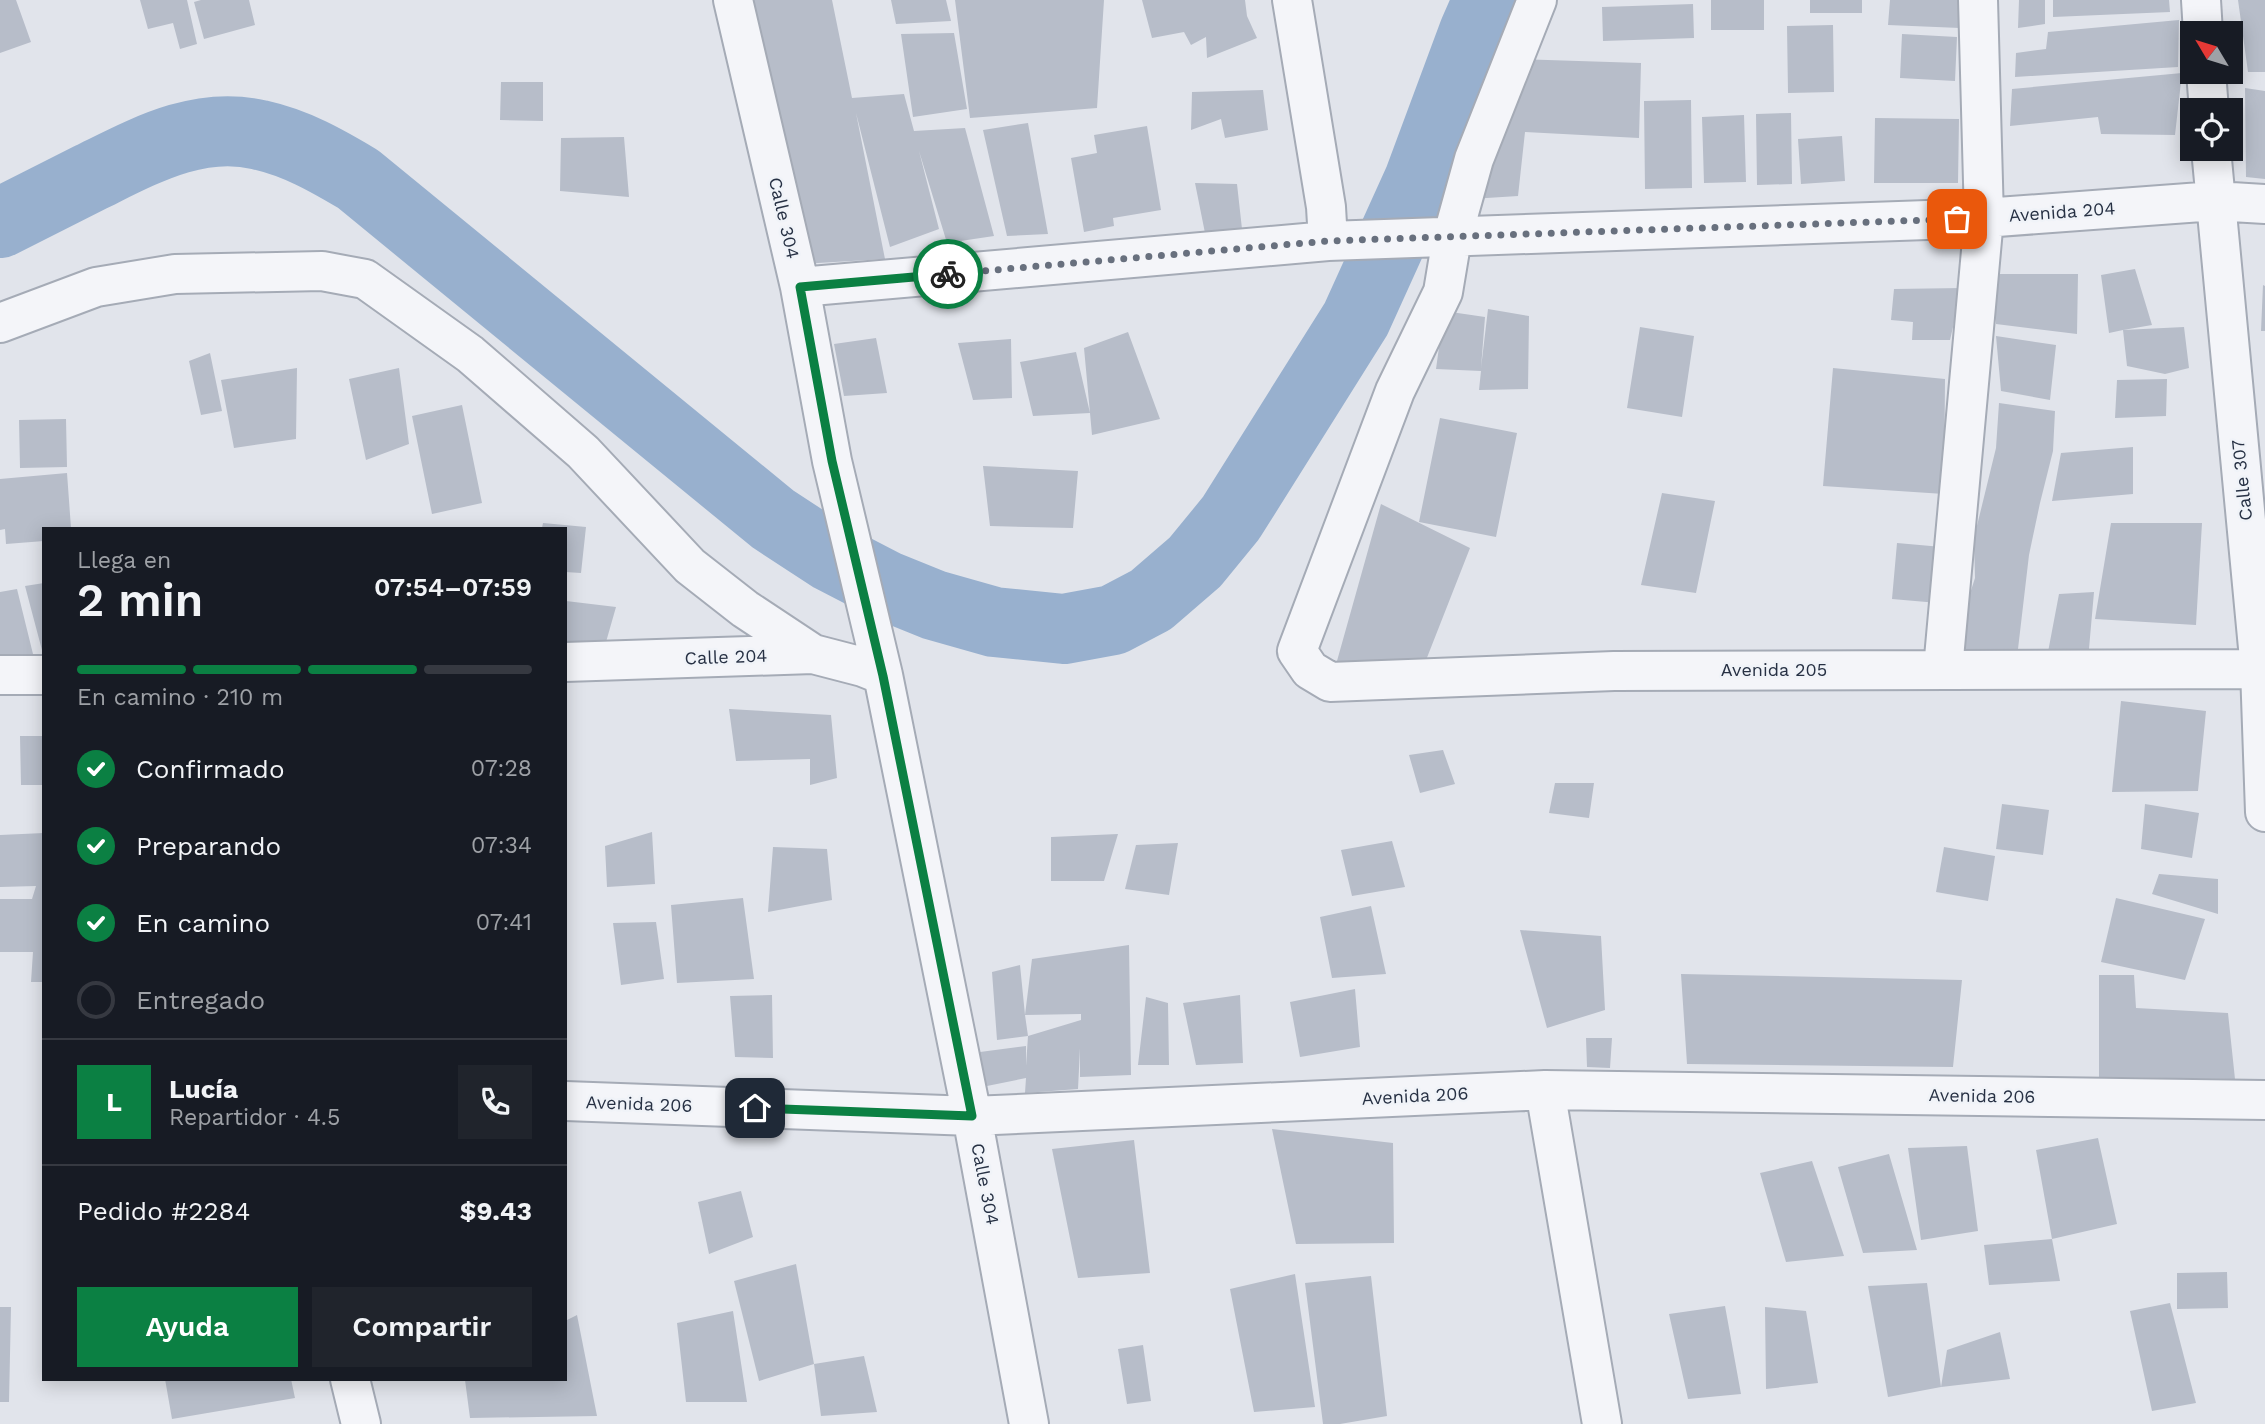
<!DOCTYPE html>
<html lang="es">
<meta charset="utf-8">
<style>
body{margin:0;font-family:"Work Sans",sans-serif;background:#20242c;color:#f1f3f6;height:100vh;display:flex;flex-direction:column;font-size:26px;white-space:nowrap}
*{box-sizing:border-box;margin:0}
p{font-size:23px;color:#9ea1a6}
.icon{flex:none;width:38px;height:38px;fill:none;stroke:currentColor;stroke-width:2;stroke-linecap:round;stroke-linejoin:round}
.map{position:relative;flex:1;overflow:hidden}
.panel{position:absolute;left:42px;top:527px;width:525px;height:854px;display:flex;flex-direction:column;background:#171b24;border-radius:0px;box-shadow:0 4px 18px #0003}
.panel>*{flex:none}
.needle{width:46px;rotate:308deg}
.fabs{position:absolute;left:2180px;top:21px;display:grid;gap:14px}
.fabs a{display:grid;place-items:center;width:63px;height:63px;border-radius:0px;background:#171b24;box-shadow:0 4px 18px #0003;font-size:35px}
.pin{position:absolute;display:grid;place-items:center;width:60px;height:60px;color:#fff;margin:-30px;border-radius:14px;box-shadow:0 4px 10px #0006}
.courier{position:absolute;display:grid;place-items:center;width:70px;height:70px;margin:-35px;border:5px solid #0b8043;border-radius:50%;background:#fff;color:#222;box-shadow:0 2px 9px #0007}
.head em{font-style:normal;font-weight:600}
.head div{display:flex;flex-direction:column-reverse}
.head{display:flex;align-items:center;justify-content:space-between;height:119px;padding:0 35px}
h1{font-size:46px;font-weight:600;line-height:52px}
.bar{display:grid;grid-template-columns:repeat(4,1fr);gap:10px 7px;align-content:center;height:84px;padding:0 35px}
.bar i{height:9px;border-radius:5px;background:#363941}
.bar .on{background:#0b8043}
.bar p{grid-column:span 4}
.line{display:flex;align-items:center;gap:18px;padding:0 35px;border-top:2px solid #363941}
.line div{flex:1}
.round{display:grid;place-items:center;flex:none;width:74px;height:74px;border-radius:0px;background:#20242c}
ol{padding:0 35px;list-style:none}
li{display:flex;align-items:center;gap:21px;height:77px}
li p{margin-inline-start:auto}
li .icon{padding:7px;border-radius:50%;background:#0b8043;color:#fff;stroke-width:4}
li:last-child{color:#9ea1a6}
li i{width:38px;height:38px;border:4px solid #363941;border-radius:50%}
.button{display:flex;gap:14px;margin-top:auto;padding:14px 35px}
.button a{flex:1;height:80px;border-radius:0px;background:#0b8043;color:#fff;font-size:28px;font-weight:600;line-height:80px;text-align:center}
.button a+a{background:#20242c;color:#f1f3f6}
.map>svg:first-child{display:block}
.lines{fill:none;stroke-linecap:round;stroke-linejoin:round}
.river{stroke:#98b0ce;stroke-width:70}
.building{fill:#b7bdc9}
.minor-casing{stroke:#a5abb6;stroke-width:42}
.minor{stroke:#f4f5f9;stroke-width:38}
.done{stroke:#68707e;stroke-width:7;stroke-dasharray:0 12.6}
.route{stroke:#0b8043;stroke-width:9}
.labels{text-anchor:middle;stroke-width:5;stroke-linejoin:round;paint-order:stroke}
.street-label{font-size:18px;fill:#273144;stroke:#f0f3f8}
</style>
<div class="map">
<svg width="2265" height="1424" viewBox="0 0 2265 1424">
<rect width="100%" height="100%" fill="#e1e4eb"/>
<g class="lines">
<path class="river" d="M0 223C30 208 61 192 91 177 144 151 199 120 260 135 296 143 326 160 358 179L773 519 831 557 887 586 934 605 994 622 1064 629 1113 620 1151 600 1195 562 1231 518 1356 319 1419 180 1474 32 1488 0"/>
</g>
<path class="building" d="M0 0H16L31 42 0 53Z
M140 0H187L197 44 180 49 173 23 148 29Z
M201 0H249L255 25 204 39 194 2Z
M748 0H832L852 98 904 94 914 131 965 128 994 236 947 243 919 151 939 229 890 247 856 113 885 259 801 264Z
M891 0H946L951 21 896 24Z
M955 0H1104L1097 108 970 118Z
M1142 0H1245L1247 16 1257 38 1207 58 1206 37 1191 45 1184 32 1152 38Z
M1711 0H1764V30H1711Z
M1810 0H1862V13H1810Z
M1890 0H1962L1960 28 1888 25Z
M2019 0H2045V24L2018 28Z
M2053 0H2169L2170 12 2053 17Z
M2238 0H2265V72H2248Z
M1693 4 1694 38 1603 41 1602 7Z
M2179 20 2178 67 2015 77 2016 53 2046 49 2048 32Z
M1833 25 1834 92 1788 93 1787 26Z
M954 33 967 109 913 117 901 34Z
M1902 34 1957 37 1955 81 1900 78Z
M1518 59 1641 63 1639 138 1525 132 1518 196 1471 199Z
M2182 73 2175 135 2101 134 2098 117 2010 126 2012 89Z
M501 82H543V121L500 120Z
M2245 88 2265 91V179L2246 177Z
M1263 90 1268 130 1225 138 1221 119 1191 130 1192 92Z
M1691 100 1692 188 1645 189 1644 101Z
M1791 113 1792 184 1757 185 1756 114Z
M1744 115 1746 182 1704 183 1702 117Z
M1875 118 1959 119 1958 183H1874Z
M1028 123 1048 234 1007 236 983 130Z
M1147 126 1161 210 1113 218 1114 226 1084 232 1071 158 1097 153 1094 135Z
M1842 136 1845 181 1801 184 1798 139Z
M624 137 629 197 560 191 561 138Z
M1195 183 1237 184 1243 238H1206Z
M2135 269 2152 325 2123 330 2184 327 2189 368 2165 374 2127 366 2123 330 2109 333 2101 275Z
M1994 274H2078L2077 334 1996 324Z
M2263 285 2265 286V331H2261Z
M1962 288 1950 340H1912L1913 322 1891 320 1894 289Z
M1488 309 1529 316 1528 389 1479 390 1481 371 1436 369 1444 311 1485 317 1481 368Z
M1640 327 1694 336 1682 417 1627 408Z
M1128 332 1160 419 1092 435 1090 413 1033 416 1020 362 1076 352 1090 413 1084 348Z
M1996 336 2056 345 2050 400 2001 391Z
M876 338 887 393 844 396 834 344Z
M1011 339 1012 398 973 400 958 343Z
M210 353 222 411 201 415 189 361Z
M297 368 296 439 234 448 221 380Z
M399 368 409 444 366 460 349 379Z
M1833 368 1945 379 1944 494 1823 486Z
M2167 379 2166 416 2115 418 2117 380Z
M1999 403 2055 411 2053 451 2040 503 2029 555 2016 666 1954 655 1966 606 1975 578 1974 538 1996 448Z
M462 405 482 503 432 514 412 416Z
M1440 418 1517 433 1496 537 1419 522Z
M66 419 67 467 20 468 19 420Z
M2133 447V494L2052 501 2061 453Z
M983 466 1078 471 1073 528 990 526Z
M67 473 71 528H44V541L6 544 5 529 0 530V479Z
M1662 493 1715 501 1696 593 1641 585Z
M1381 504 1470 548 1419 678 1337 661Z
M543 523 586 527 581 573 565 572V528H542Z
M2111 523H2202L2196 625 2095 619Z
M1897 543 1942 547 1938 603 1892 599Z
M44 583V653L43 654 25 586Z
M17 589 33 654 0 655V592Z
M2094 592 2088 660 2048 652 2059 594Z
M566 601 616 607 602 656 565 652Z
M2121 701 2206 711 2198 791 2112 792Z
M729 709 831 715 837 778 810 785V759L736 761Z
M20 736H44V785H21Z
M1443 750 1455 784 1420 793 1409 755Z
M1555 783H1594L1589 818 1549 813Z
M2002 804 2049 810 2043 855 1996 849Z
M2145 804 2199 813 2192 858 2141 849Z
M652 832 655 884 607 887 605 846Z
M44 833V982H31L33 952H0V899H32L36 886 0 887V835Z
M1118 834 1104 881H1051V837Z
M1392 841 1405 887 1352 896 1341 850Z
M1178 843 1169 895 1125 889 1136 845Z
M773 847 827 849 832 900 768 912Z
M1944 847 1995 856 1988 901 1936 892Z
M2159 874 2218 879V914L2152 894Z
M743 898 754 979 677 983 671 905Z
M2116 898 2205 919 2185 980 2101 962Z
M1371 906 1386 974 1332 978 1320 917Z
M656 922 664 979 621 985 613 923Z
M1520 930 1601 936 1605 1010 1547 1028Z
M1129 945 1131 1075 1080 1077V1048L1078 1089 1025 1093 1026 1078 977 1088 980 1052 1026 1046V1066L1028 1036 1081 1020V1014L1025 1015 1028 1036 997 1040 992 972 1020 965 1025 1015 1032 959Z
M1681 974 1962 980 1953 1067 1687 1064Z
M2099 975H2134L2136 1008 2228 1013 2235 1079 2099 1077Z
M1355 989 1360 1047 1300 1057 1290 1002Z
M772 995 773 1058 735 1057 730 996Z
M1240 995 1243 1063 1196 1065 1183 1003Z
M1146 997 1168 1003 1169 1065H1138Z
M1586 1038H1612L1610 1068 1587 1067Z
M1272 1129 1393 1143 1394 1243 1296 1244Z
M2098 1138 2117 1224 2052 1239 2036 1150Z
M1134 1140 1150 1273 1078 1278 1052 1149Z
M1967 1146 1978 1231 1921 1240 1908 1148Z
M1889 1154 1917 1250 1863 1253 1838 1167Z
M1812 1161 1844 1256 1786 1262 1760 1173Z
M741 1191 753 1237 709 1254 698 1202Z
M2052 1239 2060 1281 1989 1285 1984 1245Z
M796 1264 814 1364 864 1356 877 1412 821 1416 814 1364 759 1381 734 1281Z
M2227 1272 2228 1308 2177 1309V1273Z
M1295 1274 1315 1407 1254 1412 1230 1289Z
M1371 1276 1387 1416 1340 1424H1323L1305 1283Z
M1927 1283 1941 1387 1947 1350 2000 1332 2010 1379 1941 1387 1888 1397 1868 1286Z
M2170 1303 2196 1403 2152 1411 2130 1311Z
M1725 1306 1741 1394 1688 1399 1669 1314Z
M0 1307H11L9 1402H0Z
M1765 1307 1806 1311 1818 1383 1766 1389Z
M733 1311 747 1402H686L677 1323Z
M577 1315 597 1416 470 1418 465 1380 565 1379V1321Z
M1143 1345 1151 1401 1127 1404 1118 1349Z
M165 1379H291L295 1398 172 1419Z"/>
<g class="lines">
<defs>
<path id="minor" d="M733 0 800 287 832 461 883 675 972 1116 1029 1424
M1292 0 1326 207 1328 241
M1537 0 1474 159 1452 238 1443 292 1395 391 1297 651 1310 670 1330 682 1614 671 2265 669
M2201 0 2203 33
M2206 72 2209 110
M2211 149 2260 669 2265 812
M800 287 1328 241 1984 218 2215 201 2265 204
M0 323 96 287 175 274 322 271 365 279 470 354 583 452 690 566 745 609 813 654
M565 662 813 654 863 667 883 675
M1943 669 1984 218 1978 0
M0 675H44
M1545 1090 1602 1424
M565 1101 972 1116 1545 1090 2265 1100
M350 1379 361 1424"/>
</defs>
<use href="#minor" class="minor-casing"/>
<use href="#minor" class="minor"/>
</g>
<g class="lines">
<path class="done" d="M948 274 1328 241 1957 219"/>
<path class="route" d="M755 1108 972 1116 883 676 832 461 800 287 948 274"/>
</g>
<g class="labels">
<g class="street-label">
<text transform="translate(2062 212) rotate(-4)" y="6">Avenida 204</text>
<text transform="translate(784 218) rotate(77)" y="6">Calle 304</text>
<text transform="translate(2242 480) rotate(-96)" y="6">Calle 307</text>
<text transform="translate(726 657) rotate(-2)" y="6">Calle 204</text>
<text x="1774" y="676">Avenida 205</text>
<text transform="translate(1415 1096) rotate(-3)" y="6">Avenida 206</text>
<text transform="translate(1982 1096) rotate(1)" y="6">Avenida 206</text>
<text transform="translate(639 1104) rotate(2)" y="6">Avenida 206</text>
<text transform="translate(985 1184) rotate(79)" y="6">Calle 304</text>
</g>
</g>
</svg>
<div class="fabs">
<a><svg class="needle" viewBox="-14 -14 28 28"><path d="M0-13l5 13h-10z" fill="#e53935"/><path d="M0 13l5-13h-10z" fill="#9ea1a6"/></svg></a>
<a><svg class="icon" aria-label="locate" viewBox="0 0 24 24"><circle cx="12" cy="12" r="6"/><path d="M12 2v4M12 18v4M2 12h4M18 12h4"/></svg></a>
</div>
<div class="pin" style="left:1957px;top:219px;background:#ea580c"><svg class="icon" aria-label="bag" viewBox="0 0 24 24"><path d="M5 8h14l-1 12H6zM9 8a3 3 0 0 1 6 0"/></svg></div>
<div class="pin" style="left:755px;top:1108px;background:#1f2937"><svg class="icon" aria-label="home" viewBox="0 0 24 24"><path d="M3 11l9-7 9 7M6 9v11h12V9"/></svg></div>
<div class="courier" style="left:948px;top:274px"><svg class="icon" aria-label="bike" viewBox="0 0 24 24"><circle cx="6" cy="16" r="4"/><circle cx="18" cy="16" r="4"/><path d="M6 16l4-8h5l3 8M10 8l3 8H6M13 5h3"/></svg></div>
<section class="panel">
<div class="head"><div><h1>2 min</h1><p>Llega en</p></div><em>07:54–07:59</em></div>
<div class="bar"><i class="on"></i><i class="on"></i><i class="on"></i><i></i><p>En camino · 210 m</p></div>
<ol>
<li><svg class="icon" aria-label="check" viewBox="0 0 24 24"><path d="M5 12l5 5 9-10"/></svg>Confirmado<p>07:28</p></li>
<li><svg class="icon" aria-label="check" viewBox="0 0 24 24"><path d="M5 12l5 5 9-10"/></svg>Preparando<p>07:34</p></li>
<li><svg class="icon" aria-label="check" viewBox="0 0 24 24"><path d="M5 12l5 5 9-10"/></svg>En camino<p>07:41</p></li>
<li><i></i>Entregado</li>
</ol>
<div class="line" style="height:126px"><b class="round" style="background:#0b8043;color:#fff">L</b><div><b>Lucía</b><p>Repartidor · 4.5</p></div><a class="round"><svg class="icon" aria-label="phone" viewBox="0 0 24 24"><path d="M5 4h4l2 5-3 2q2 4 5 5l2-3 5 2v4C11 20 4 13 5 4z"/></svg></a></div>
<div class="line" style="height:91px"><div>Pedido #2284</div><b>$9.43</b></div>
<div class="button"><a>Ayuda</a><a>Compartir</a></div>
</section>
</div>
